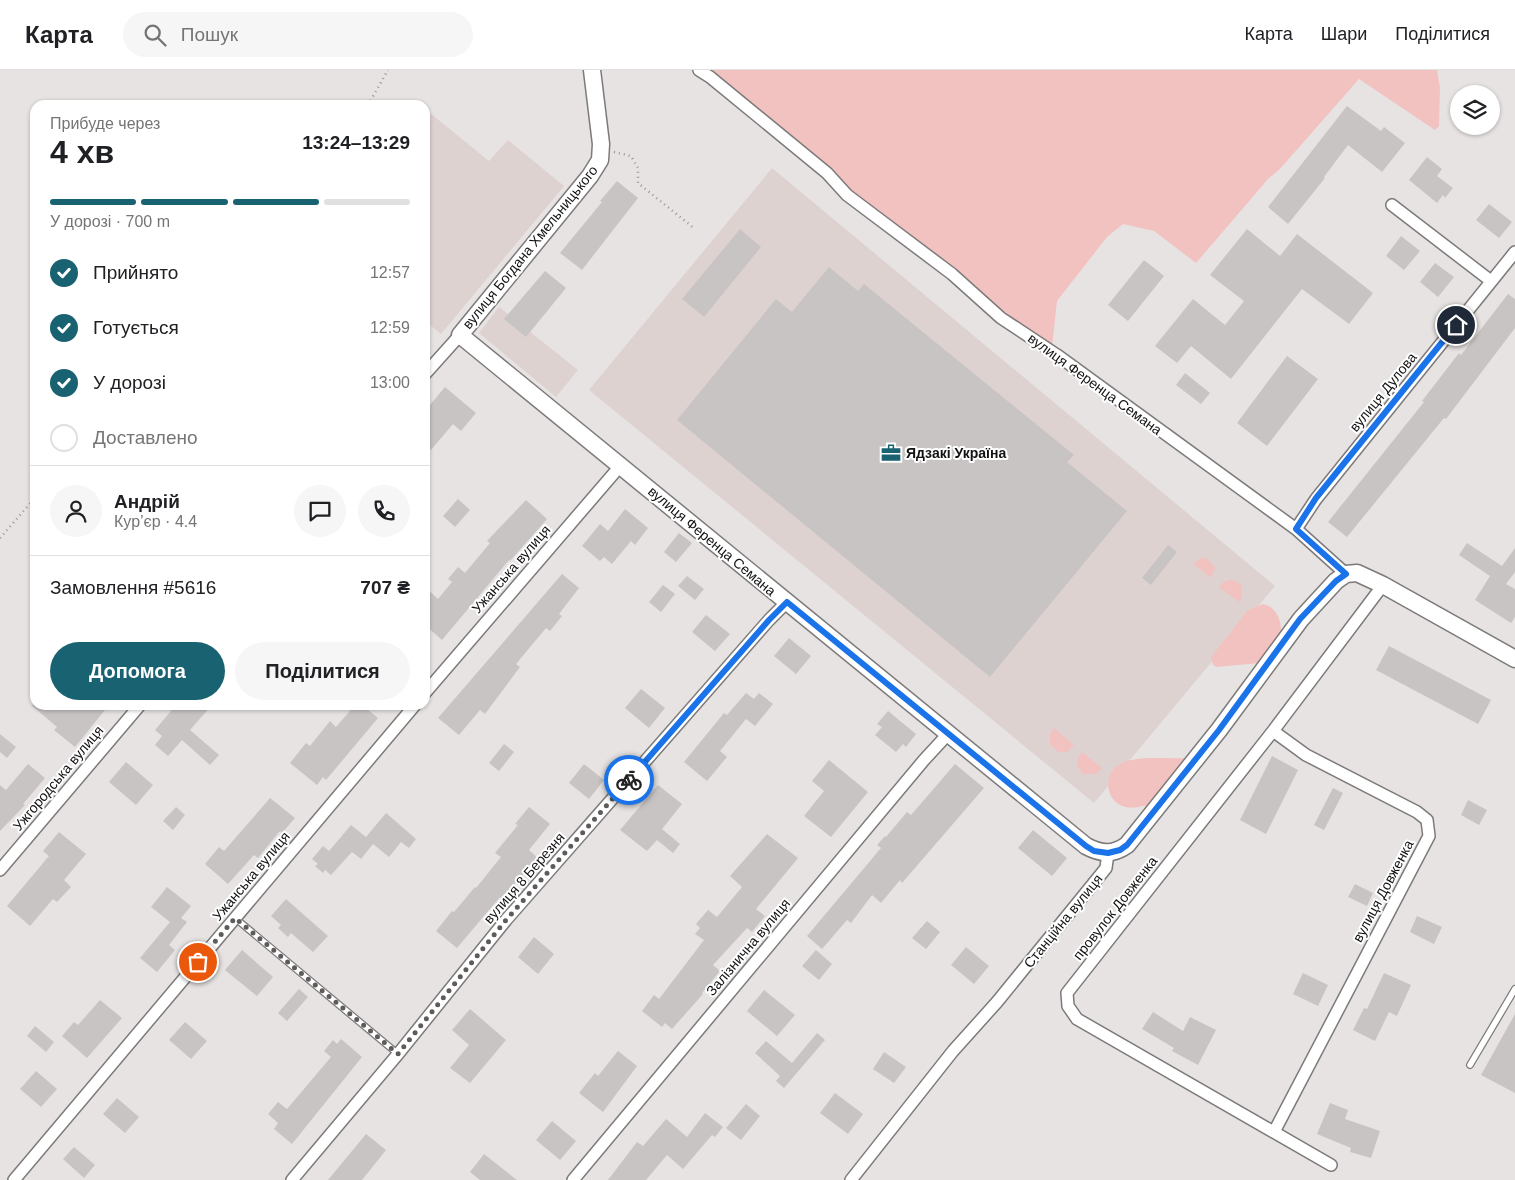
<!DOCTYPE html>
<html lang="uk">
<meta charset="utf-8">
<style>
body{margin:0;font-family:Arial,sans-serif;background:#f6f6f6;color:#202124;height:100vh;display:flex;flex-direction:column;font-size:19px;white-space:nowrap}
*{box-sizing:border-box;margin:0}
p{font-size:16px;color:#757577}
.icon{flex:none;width:28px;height:28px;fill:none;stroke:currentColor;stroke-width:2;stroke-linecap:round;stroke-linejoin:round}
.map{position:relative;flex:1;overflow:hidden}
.details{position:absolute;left:30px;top:30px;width:400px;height:610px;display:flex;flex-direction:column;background:#fff;border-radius:15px;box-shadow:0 1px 4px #0004}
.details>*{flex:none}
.controls{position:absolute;left:1450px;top:15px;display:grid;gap:10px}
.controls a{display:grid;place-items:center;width:50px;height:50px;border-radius:50%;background:#fff;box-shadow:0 1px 4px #0004;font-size:25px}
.pin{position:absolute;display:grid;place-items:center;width:42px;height:42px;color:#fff;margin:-21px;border:2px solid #fff;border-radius:50%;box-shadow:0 1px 5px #0007}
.courier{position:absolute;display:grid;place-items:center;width:50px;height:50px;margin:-25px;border:4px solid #1a73e8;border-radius:50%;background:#fff;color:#222;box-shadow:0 1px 6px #0007}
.summary em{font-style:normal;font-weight:600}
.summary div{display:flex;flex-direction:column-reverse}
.summary{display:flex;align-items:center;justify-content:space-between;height:85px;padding:0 20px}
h1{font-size:32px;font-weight:600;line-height:38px}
.bar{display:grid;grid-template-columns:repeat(4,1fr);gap:8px 5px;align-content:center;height:60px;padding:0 20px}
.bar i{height:6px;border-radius:4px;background:#e0e0e0}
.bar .current{background:#196271}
.bar p{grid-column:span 4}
.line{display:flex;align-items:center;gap:12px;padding:0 20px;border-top:1px solid #e0e0e0}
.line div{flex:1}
.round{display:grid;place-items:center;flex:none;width:52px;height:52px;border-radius:26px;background:#f6f6f6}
ol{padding:0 20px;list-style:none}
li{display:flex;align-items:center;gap:15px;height:55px}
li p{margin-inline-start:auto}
li .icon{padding:5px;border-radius:50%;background:#196271;color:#fff;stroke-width:4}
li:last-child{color:#757577}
li i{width:28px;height:28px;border:2px solid #e0e0e0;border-radius:50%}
.cta{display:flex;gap:10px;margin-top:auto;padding:10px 20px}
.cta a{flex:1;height:58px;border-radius:30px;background:#196271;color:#fff;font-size:20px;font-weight:600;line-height:58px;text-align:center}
.cta a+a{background:#f6f6f6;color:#202124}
header{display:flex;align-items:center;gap:30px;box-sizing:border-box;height:70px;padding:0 25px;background:#fff;border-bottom:1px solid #e0e0e0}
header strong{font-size:24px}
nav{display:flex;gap:28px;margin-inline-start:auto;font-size:18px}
.search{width:350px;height:45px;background:#f6f6f6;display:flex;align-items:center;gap:12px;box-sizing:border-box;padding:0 18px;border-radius:28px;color:#757577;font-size:19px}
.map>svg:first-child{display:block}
.built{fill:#ded2d1}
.green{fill:#f2c2c0}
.building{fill:#c8c4c4}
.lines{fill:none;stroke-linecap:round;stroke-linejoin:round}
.lane-casing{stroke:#7d7a7a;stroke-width:8}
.street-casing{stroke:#7d7a7a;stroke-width:14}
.secondary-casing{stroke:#7d7a7a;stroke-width:19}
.path{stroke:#999696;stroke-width:2.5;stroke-dasharray:1 4;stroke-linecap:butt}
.lane{stroke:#fff;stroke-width:5.5}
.street{stroke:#fff;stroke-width:11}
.secondary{stroke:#fff;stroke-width:16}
.done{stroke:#5d5b5b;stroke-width:5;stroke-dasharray:0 9}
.route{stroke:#1a73e8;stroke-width:6}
.labels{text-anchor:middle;stroke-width:4;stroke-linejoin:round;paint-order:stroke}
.street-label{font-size:14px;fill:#131212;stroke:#fff}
.poi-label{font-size:14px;font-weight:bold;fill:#131212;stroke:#fff;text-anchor:start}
</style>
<header>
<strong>Карта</strong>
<div class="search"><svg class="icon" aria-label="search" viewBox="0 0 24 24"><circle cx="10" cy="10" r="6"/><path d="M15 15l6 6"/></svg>Пошук</div>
<nav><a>Карта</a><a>Шари</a><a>Поділитися</a></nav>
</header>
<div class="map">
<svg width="1515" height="1110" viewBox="0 0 1515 1110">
<rect width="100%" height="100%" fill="#e7e3e3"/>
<path class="built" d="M425 39 489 91 508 70 564 116 441 264 425 251Z
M772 98 1275 516 1094 733 589 320Z
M499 237 578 300 556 327 479 263Z"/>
<path class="green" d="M707 0H1437L1440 18 1439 56 1435 60 1359 9 1279 100 1269 108 1196 193 1154 161 1123 154 1107 167 1057 231 1052 277C931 193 820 95 707 0Z
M1202 488C1209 488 1212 493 1215 498L1211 508 1193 494Z
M1229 510H1234L1241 515 1242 527 1239 532 1219 517 1223 512Z
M1263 534C1279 537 1285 558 1278 572 1273 580 1265 587 1259 593L1217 597 1213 595 1211 587 1248 540Z
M1054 658 1074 675 1067 682H1058L1050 674V664Z
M1082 682 1102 698 1096 704H1083L1078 698 1077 689Z
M1184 688 1187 691C1180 699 1156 730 1150 734 1147 736 1141 736 1138 737 1107 744 1095 701 1127 691 1145 686 1166 689 1184 688Z"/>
<path class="building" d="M1347 36 1381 61 1384 57 1405 73 1382 102 1348 75 1324 107 1325 108 1288 154 1268 137Z
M1427 87 1442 99 1437 106 1453 118 1445 128 1443 125 1437 133 1409 110Z
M617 111 638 128 582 200 560 183 602 132 600 131Z
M1489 134 1512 152 1499 168 1476 150Z
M740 159 761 177 704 247 682 229Z
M1247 159 1280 186 1297 164 1373 223 1349 254 1302 219 1231 309 1191 276 1177 293 1155 276 1193 229 1225 255 1244 231 1210 205Z
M1401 166 1420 181 1404 200 1386 186Z
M1144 190 1164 206 1128 251 1108 235Z
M1435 193 1454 207 1438 227 1420 212Z
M829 197 858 221 864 214 1074 385 1067 392 1127 441 990 607 677 350 776 229 792 242Z
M545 201 566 218 526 267 504 249Z
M1508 224 1515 229V258L1446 349 1444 348 1347 467 1328 452 1424 332 1422 331 1459 283 1461 285Z
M1287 286 1318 309 1267 376 1237 353Z
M1185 303 1210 323 1201 334 1176 315Z
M445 317 476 343 461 361 453 354 431 380 425 375V341Z
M458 429 470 440 455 457 443 446Z
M526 430 547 449 510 491 509 490 442 570 425 555V517L438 529 452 512 448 509 458 497 465 503 490 473 487 471Z
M625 439 648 458 635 475 631 471 612 494 604 487 600 491 582 476 600 454 608 461Z
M679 463 692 473 676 492 664 482Z
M1467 473 1502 496 1515 478V502L1506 514 1515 519V547L1511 553 1475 530 1490 506 1459 485Z
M1168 475 1177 482 1151 515 1142 508Z
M562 504 579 518 559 544 562 546 550 561 546 558 516 594 520 597 485 644 480 640 459 665 438 648Z
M687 506 704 519 695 530 678 516Z
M663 515 675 524 661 542 649 532Z
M706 545 730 564 715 581 692 562Z
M789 568 811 586 796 604 774 586Z
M1389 576 1491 630 1478 654 1376 600Z
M641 619 665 638 649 658 625 638Z
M746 623 754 629 759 623 773 634 755 656 746 649 720 681 727 687 707 711 684 692 724 643 727 645Z
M31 635H109L75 677 54 660 57 657Z
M176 635H212L190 660 219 685 210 695 182 670 168 686 155 675 162 666 155 660Z
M355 635H362L378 648 326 710 323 707 317 715 290 693 306 673 310 676 330 651 336 657Z
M888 641 916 664 906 677 903 674 896 682 875 665 882 657 877 654Z
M0 664 16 677 7 688 0 682Z
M504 674 514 682 499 701 489 693Z
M1272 686 1298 700 1266 764 1240 750Z
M829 690 868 722 831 767 804 746 824 721 812 711Z
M126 692 153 715 136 735 109 712Z
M28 694 45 708 23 734 25 735 0 761V715L6 720Z
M584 694 604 710 589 729 569 713Z
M955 694 984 718 902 813 900 810 881 833 872 825 851 853 847 850 822 879 807 866 881 778 877 775 885 766 886 767 907 742 911 745Z
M658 715 682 734 662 759 680 774 673 783 657 770 647 781 620 760Z
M1333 718 1343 723 1324 760 1314 755Z
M270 728 295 748 282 763 280 761 258 788 254 785 228 814 205 794 219 777 224 781Z
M1468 730 1487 740 1479 755 1461 745Z
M176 737 185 745 173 760 163 751Z
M529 737 550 754 529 780 538 788 501 829 500 827 457 878 436 861 452 841 454 842 475 817 476 818 501 787 495 783 518 755 515 754Z
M386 743 416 769 409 778 401 772 389 787 373 774 361 789 352 782 331 805 325 800 323 803 315 796 318 794 312 789 323 776 329 781 351 755 366 767Z
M1033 760 1067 788 1052 806 1018 778Z
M59 762 86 784 64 810 71 817 57 832 53 829 30 856 7 836 49 786 43 781Z
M767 764 798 788 756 839 765 846 752 862 747 858 713 895 720 901 702 923 703 924 672 959 665 953 662 957 642 941 654 925 659 929 704 870 695 864 700 858 696 854 708 840 717 847 742 817 730 806Z
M1355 814 1373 823 1367 836 1348 827Z
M167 817 191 836 181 848 187 852 169 875 175 880 157 902 140 888 170 852 151 837Z
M286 829 328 866 313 882 291 863 288 867 278 858 281 855 271 846Z
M1417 846 1442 857 1434 874 1410 862Z
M927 851 940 862 926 879 912 868Z
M534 867 554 884 538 904 518 887Z
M966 877 989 896 974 914 951 895Z
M242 880 273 907 257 926 225 900Z
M816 880 832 894 819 910 802 896Z
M1303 903 1328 915 1318 936 1293 924Z
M1384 903 1411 915 1397 946 1389 942 1375 971 1353 960 1364 938 1367 939Z
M299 919 308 927 287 951 278 943Z
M764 920 795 945 777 966 747 941Z
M100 930 122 948 87 988 62 966 74 952 78 955Z
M470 939 506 970 470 1013 450 998 469 975 452 960Z
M1153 942 1183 961 1190 947 1216 960 1198 995 1172 981 1174 978 1142 959Z
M1515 944V1023L1481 1005Z
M185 952 207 971 191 989 169 970Z
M35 956 54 972 46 982 27 966Z
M817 963 825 970 784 1018 776 1011 780 1006 755 983 766 971 792 993Z
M341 969 362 987 292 1074 274 1059 278 1053 268 1044 278 1032 287 1039 331 987 324 981 333 970 337 974Z
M618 981 637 996 603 1042 579 1023 595 1003 598 1006Z
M884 982 906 997 894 1013 873 999Z
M36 1001 57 1019 41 1037 20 1019Z
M835 1023 863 1044 848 1064 820 1043Z
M117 1028 139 1047 125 1063 103 1044Z
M1330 1033 1348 1040 1345 1049 1380 1061 1371 1088 1350 1082 1351 1078 1317 1064Z
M746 1034 760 1046 741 1070 726 1058Z
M705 1043 723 1057 715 1067 712 1065 683 1099 667 1085 646 1110H608L637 1072 643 1076 666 1049 687 1067Z
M552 1051 576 1071 560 1090 536 1070Z
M366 1064 386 1080 362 1110H328Z
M74 1077 95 1095 84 1108 63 1089Z
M484 1084 517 1110H480L470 1102Z"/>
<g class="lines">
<defs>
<path id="lane" d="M235 848 398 984
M1470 995 1515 919"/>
<path id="street" d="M699 0 710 7 827 103 847 125 952 204 1001 248 1057 285 1296 459 1346 504
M1392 135 1491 211
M425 304 460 265
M1296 459 1316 429 1515 182
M425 623 621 395
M1273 661 1306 685 1417 742 1427 750 1429 766 1274 1062
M0 800 140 635
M1331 1095 1077 949 1068 936 1067 923 1273 661 1383 515
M14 1110 415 635
M292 1110 398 984 506 850 769 550 787 532
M573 1110 924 690 948 664
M851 1110 953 981 997 932 1106 798 1108 783"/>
<path id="secondary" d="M592 0 601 74 600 90 590 106 460 265 1086 776C1101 784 1113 785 1127 775L1219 660 1301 549 1336 511 1346 504 1357 503 1383 515 1515 589"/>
</defs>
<use href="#lane" class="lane-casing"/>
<use href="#street" class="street-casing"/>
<use href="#secondary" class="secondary-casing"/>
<path class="path" d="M368 35 388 0
M614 82 631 86 638 98V113L695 159
M0 468 35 428"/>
<use href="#lane" class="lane"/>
<use href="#street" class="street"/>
<use href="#secondary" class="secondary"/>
</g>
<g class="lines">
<path class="done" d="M198 892 235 848 398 984 506 850 629 710"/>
<path class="route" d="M629 710 769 550 787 532 1086 776 1094 781 1108 783 1120 780 1127 775 1219 660 1300 549 1336 511 1346 504 1296 459 1316 428 1456 255"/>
</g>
<defs>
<symbol id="office-bare" viewBox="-9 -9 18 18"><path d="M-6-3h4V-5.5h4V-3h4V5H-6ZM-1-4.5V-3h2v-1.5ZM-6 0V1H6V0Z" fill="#196271" stroke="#fff" stroke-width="2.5" paint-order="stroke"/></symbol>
</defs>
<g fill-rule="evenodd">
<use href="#office-bare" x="877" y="369" width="28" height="28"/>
</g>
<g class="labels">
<g class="street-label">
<text transform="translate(530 177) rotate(-51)" y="5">вулиця Богдана Хмельницького</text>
<text transform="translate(1095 314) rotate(36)" y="5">вулиця Ференца Семана</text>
<text transform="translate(1383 322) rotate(-51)" y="5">вулиця Дулова</text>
<text transform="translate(712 471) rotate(40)" y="5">вулиця Ференца Семана</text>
<text transform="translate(511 499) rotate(-49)" y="5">Ужанська вулиця</text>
<text transform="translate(58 708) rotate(-50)" y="5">Ужгородська вулиця</text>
<text transform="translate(251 806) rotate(-50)" y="5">Ужанська вулиця</text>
<text transform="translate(524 808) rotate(-49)" y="5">вулиця 8 Березня</text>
<text transform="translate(1383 821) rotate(-62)" y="5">вулиця Довженка</text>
<text transform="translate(1115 838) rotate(-52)" y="5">провулок Довженка</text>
<text transform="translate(1063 851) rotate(-51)" y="5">Станційна вулиця</text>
<text transform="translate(748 877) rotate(-50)" y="5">Залізнична вулиця</text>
</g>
<g class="poi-label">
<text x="906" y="388">Ядзакі Україна</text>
</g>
</g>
</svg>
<div class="controls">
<a><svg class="icon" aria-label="layers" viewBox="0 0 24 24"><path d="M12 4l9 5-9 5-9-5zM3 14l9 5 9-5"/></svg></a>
</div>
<div class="pin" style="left:198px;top:892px;background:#ea580c"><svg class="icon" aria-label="bag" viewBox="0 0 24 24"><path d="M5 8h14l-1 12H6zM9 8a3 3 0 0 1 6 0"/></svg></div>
<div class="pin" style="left:1456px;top:255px;background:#1f2937"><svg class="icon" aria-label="home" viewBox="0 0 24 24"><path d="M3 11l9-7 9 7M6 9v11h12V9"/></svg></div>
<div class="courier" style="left:629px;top:710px"><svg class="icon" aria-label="bike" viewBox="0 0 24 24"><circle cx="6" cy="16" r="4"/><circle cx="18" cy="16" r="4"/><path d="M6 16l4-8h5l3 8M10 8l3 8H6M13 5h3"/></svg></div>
<section class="details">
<div class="summary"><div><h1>4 хв</h1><p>Прибуде через</p></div><em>13:24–13:29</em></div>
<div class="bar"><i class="current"></i><i class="current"></i><i class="current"></i><i></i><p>У дорозі · 700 m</p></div>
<ol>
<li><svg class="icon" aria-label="check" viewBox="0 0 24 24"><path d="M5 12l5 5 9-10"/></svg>Прийнято<p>12:57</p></li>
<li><svg class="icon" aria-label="check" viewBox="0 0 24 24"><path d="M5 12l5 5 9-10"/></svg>Готується<p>12:59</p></li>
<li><svg class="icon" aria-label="check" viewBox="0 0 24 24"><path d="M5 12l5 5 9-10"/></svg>У дорозі<p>13:00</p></li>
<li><i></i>Доставлено</li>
</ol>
<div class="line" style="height:90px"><a class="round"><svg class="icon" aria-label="person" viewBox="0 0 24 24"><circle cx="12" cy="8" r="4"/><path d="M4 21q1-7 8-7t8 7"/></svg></a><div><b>Андрій</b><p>Кур’єр · 4.4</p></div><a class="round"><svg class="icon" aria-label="chat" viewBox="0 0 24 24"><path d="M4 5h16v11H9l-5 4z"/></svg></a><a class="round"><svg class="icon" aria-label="phone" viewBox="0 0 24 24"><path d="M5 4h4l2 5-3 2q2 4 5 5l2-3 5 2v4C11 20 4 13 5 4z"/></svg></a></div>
<div class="line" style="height:65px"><div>Замовлення #5616</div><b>707 ₴</b></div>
<div class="cta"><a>Допомога</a><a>Поділитися</a></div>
</section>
</div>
